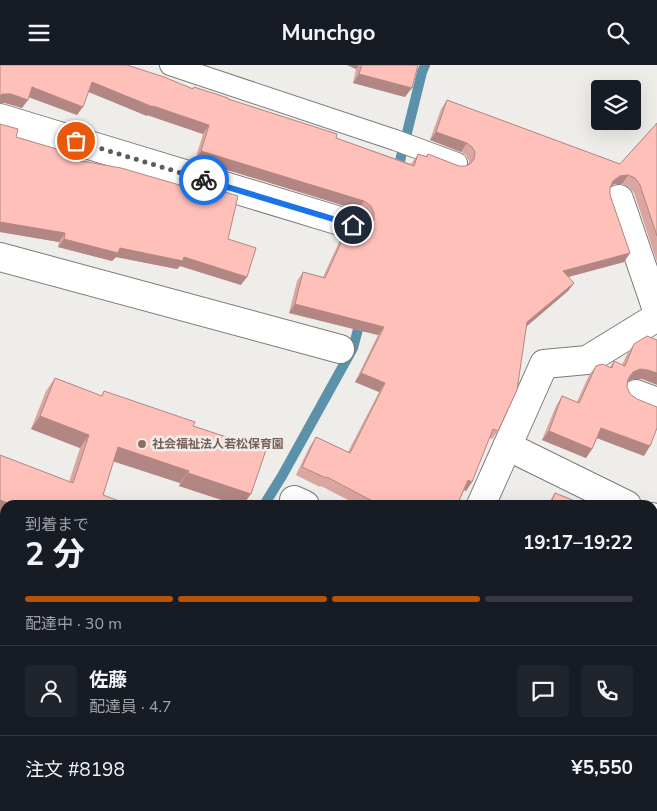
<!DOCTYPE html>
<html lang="ja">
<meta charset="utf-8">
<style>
body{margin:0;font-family:"Nunito Sans","Noto Sans JP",sans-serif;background:#20242c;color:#f1f3f6;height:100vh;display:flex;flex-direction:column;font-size:19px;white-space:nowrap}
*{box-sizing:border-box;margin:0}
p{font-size:16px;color:#9ea1a6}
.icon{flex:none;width:28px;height:28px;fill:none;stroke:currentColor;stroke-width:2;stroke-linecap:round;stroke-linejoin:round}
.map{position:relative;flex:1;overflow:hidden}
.panel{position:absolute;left:0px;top:435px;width:658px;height:311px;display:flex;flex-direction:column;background:#171b24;border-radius:15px 15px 0 0;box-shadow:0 5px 20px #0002}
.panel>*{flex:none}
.fabs{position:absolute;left:591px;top:15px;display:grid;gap:10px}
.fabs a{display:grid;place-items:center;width:50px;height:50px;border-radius:5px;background:#171b24;box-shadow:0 5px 20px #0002;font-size:25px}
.pin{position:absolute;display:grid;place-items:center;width:42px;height:42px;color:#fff;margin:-21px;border:2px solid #fff;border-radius:50%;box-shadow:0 1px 5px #0007}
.courier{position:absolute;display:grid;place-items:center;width:50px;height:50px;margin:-25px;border:4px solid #1a73e8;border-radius:50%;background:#fff;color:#222;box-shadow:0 1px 6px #0007}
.overview em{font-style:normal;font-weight:700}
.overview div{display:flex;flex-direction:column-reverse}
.overview{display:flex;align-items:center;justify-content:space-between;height:85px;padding:0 25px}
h1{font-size:32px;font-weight:700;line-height:38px}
.bar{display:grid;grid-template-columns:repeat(4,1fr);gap:8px 5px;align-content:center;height:60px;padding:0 25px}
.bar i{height:6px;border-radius:4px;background:#363941}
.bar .on{background:#b45309}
.bar p{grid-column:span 4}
.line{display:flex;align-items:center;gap:12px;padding:0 25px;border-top:1px solid #363941}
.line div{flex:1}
.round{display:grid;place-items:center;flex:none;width:52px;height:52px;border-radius:5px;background:#20242c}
header{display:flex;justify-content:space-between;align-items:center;height:65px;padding:0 25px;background:#171b24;font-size:22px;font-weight:700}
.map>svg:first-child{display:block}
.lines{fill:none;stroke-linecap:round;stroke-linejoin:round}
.stream{stroke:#5b92a9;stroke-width:10}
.service-casing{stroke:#7c7b78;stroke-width:22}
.minor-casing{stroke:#7c7b78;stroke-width:30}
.service{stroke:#fff;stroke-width:20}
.minor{stroke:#fff;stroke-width:28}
.wall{fill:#dba5a0}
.shaded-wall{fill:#b28682}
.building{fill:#ffc0ba;stroke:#b28682}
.done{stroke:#5d5c5a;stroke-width:5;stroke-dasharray:0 9}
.route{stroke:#1a73e8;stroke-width:6}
.education-dot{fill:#8d6e63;stroke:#eeedea;stroke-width:2}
.labels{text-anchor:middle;stroke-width:5;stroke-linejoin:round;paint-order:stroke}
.education-label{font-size:12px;font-weight:bold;fill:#785e54;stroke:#eeedea;text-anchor:start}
</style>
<header><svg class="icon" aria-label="menu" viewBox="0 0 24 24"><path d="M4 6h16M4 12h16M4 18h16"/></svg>Munchgo<svg class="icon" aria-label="search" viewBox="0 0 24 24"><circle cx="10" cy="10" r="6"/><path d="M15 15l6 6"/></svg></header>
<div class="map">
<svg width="657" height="746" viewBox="0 0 657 746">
<rect width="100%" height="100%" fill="#eeedea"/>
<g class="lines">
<path class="stream" d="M397 108 422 7 425 0
M264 440 282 411 353 283 361 253"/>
<defs>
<path id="service" d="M170 0 395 75 457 98"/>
<path id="minor" d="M0 53 353 160
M619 134 657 245
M0 192 340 284
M636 329 657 337
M507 381 627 440
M294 435 305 440
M481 440 544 299 587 295 657 252
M652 452 657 454
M181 741 191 746
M103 746 105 741
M357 746 359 741"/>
</defs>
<use href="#service" class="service-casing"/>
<use href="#minor" class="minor-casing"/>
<use href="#service" class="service"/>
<use href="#minor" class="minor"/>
</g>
<path class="wall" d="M0 0 192 24 194 22 336 73 411 99 418 89 426 91 428 89 459 101H465L468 100 469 96 466 90 461 87 430 75 441 44 447 35 620 99 657 58V197L634 128 629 122 622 119H614L610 123V130L630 188 624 197 568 212 574 218 568 226 527 261 498 366 492 374 489 373 472 417 466 426 464 425 457 440H358L321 421 320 422 296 410 310 381 316 372 348 387 379 327 355 317 378 270 289 248 297 216 303 207 323 212 341 173 347 164 355 166 362 167 368 163V157L365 150 358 145 195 95 203 69 147 50V51L88 26 77 50 28 32 22 43 5 38Z
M347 0H418L405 32 353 18 356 4Z
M0 59 16 72 76 95 206 128 209 122 228 174 241 220 180 201 177 204 116 192 112 196 58 182 59 177 0 167Z
M634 279 642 314H633L628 316 627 322 644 391 597 373 592 384 586 393 542 375 556 341 562 331 577 337 589 310 596 301 610 302 614 296 622 300 627 289Z
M55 313 101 331 104 326 193 361 243 440H237L179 421 180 418 113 396 103 430 5 440V453L0 451V390L69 417 80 383 31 364 46 326Z
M555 428 585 440H547Z
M5 517V562L0 560V528Z
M0 700 5 741H94L91 746H0Z
M120 741H177L183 746H120Z
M205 741H350L352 746H206Z
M557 741H652L657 746H555Z"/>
<path class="shaded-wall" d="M347 0H359L356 4Z
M359 9 412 23 405 32 353 18Z
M92 17 153 41 209 60 203 69 147 50V51L86 26Z
M32 22 83 42 77 50 26 31Z
M2 29H11L28 35 22 43 5 38H0V31Z
M436 67 467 78 461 87 430 75Z
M201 86 364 136 358 145 195 95Z
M628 110 622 119H614L607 124 613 116 620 111Z
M0 157 65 168 59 177 0 167Z
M64 174 184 192 247 212 241 220 180 201 177 204 116 192 112 196 58 182Z
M630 188 624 197 557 215 563 206Z
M574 218 568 226 521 266 527 257Z
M295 239 384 262 378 270 289 248Z
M640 304 648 305 657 308V320L642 314H633L627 317 633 307Z
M361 308 385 318 379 327 355 317Z
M40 351 89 370 80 383 31 364Z
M601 363 650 381 644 391 594 372Z
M549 366 592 384 586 393 542 375Z
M118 382 189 406 180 418 109 395Z
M188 408 251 429 243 440H237L179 421Z
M468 415 472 417 466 426 462 424Z
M0 435 13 440H5V453L0 451Z
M652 514 657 516V533L652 531Z
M652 664 657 666V683L652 681Z
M78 741H94L91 746H79L76 745Z"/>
<path class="building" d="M0 0H127L164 12 193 24 194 22 228 33V34L337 69 336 73 414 101 418 89 427 92 428 89 459 101H465L470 99 474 94 475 87 472 82 467 78 436 67 447 35 620 99 657 58V171L640 120 635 113 628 110 620 111 613 116 610 123V130L630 188 563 206 574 218 527 257 517 325 498 366 493 364 472 417 468 415 457 440H375L376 438 327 412 326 413 302 402 316 372 350 388 385 318 361 308 384 262 295 239 303 207 325 213 347 164 355 166 362 167 370 162 374 155V148L371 141 364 136 201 86 209 60 153 41V42L92 17 83 42 32 22 28 35 11 29H2L0 31Z
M362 0H418L412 23 359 9Z
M0 59 18 64 16 72 77 90 76 95 121 103 207 128 209 122 238 131 228 174 256 183 247 212 184 192 183 196 120 183 118 188 64 174 65 168 0 157Z
M647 271 657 275V308L648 305 640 304 633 307 628 314 627 322 630 329 637 334 657 342V363L650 381 601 363 592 384 549 366 562 331 579 338 596 301 602 299 612 303 614 296 625 301 634 279Z
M55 313 102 331 104 326 195 357 193 361 266 385 251 429 188 408 189 406 118 382 103 430 130 440H13L0 435V390L73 418 89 370 40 351Z
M555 428 585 440H550Z
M652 469 657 471V516L652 514Z
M5 522V549L0 547V533Z
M652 610 657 613V666L652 664Z
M0 700 5 703V741H80L78 746H13L0 740Z
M652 735 657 737V746H558L560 741H652Z
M125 741H177L183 746H121Z
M212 741H350L352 746H209Z
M387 741H396L407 746H385Z"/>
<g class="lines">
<path class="done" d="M76 76 204 115"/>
<path class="route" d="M204 115 353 160"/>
</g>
<circle class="education-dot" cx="142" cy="379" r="5"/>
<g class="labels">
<g class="education-label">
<text x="152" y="383">社会福祉法人若松保育園</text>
</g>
</g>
</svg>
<div class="fabs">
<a><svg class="icon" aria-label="layers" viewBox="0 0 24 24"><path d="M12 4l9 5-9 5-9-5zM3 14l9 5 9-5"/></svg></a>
</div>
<div class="pin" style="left:76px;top:76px;background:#ea580c"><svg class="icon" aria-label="bag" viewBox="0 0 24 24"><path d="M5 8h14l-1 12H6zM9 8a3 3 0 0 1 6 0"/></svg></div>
<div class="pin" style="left:353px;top:160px;background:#1f2937"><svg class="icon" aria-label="home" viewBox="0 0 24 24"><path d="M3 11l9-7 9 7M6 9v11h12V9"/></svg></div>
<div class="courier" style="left:204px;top:115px"><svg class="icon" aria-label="bike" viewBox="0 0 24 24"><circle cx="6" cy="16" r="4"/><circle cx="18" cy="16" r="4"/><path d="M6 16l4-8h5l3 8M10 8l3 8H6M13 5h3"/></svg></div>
<section class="panel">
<div class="overview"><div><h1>2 分</h1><p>到着まで</p></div><em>19:17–19:22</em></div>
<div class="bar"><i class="on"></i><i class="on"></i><i class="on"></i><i></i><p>配達中 · 30 m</p></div>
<div class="line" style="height:90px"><a class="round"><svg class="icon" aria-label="person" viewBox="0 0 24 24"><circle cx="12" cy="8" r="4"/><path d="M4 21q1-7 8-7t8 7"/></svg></a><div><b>佐藤</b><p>配達員 · 4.7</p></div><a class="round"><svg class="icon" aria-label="chat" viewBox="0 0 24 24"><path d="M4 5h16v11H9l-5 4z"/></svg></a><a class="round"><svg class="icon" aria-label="phone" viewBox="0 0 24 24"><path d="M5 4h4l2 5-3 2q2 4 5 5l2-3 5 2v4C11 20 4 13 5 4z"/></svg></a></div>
<div class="line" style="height:65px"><div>注文 #8198</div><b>¥5,550</b></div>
</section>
</div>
